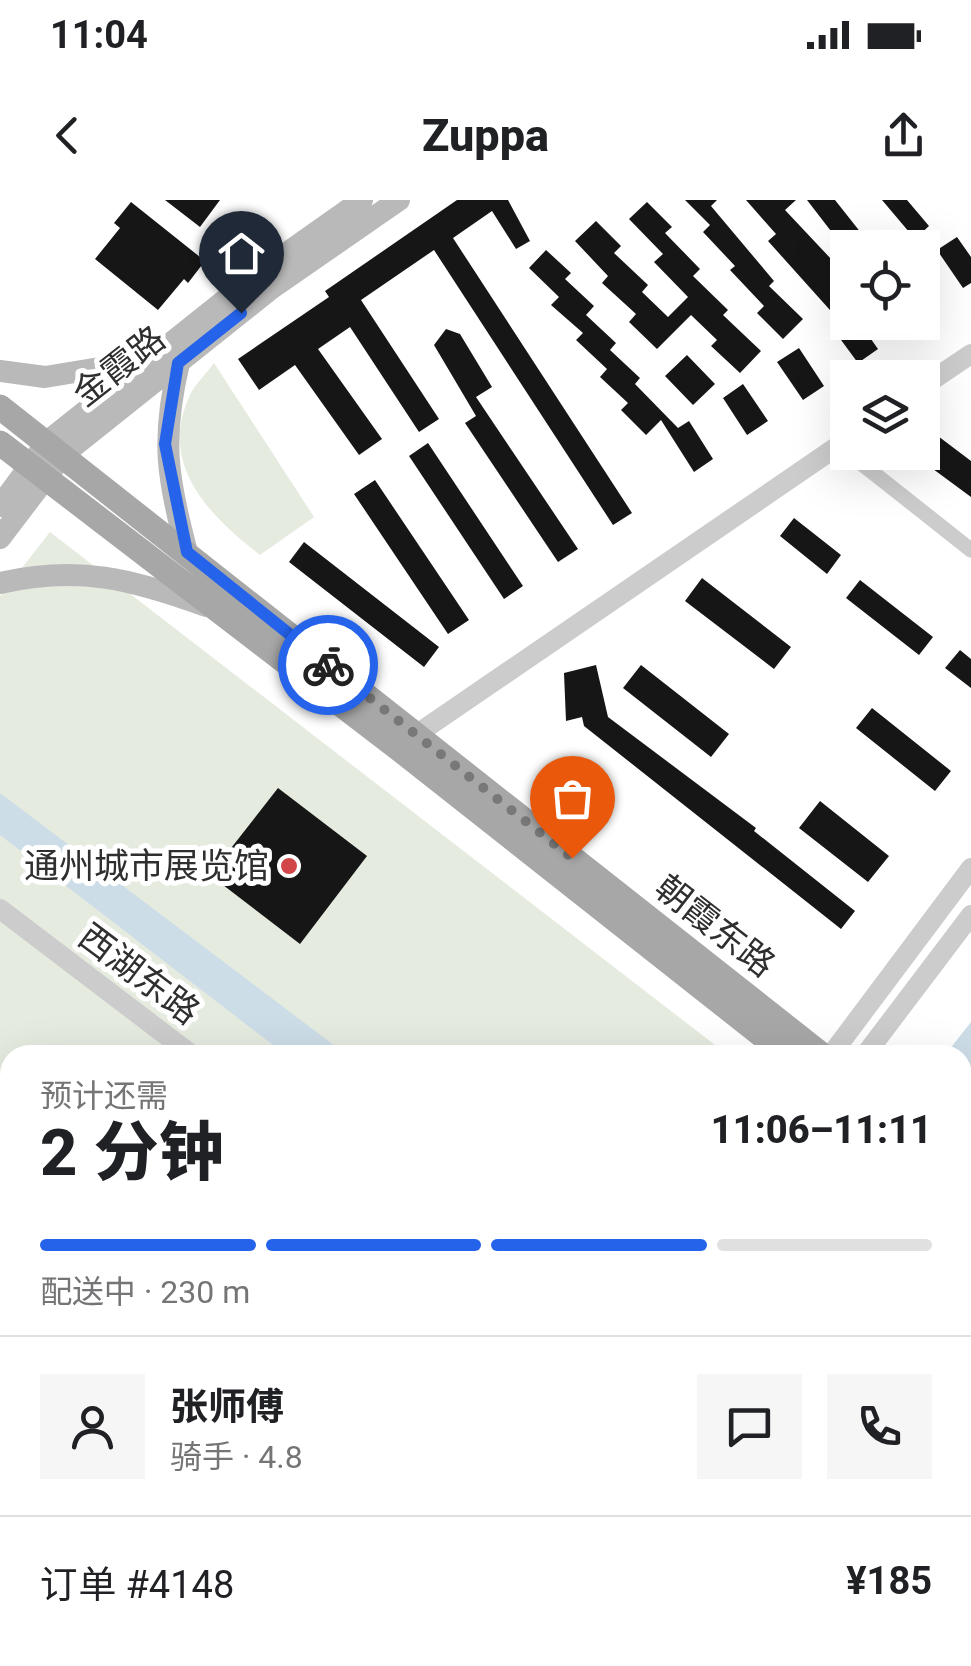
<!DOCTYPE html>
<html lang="zh">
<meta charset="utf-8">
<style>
body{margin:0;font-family:Roboto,"Noto Sans SC",sans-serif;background:#f6f6f6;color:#202124;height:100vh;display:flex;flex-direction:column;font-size:38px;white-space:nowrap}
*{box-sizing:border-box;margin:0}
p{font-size:32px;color:#757577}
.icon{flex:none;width:55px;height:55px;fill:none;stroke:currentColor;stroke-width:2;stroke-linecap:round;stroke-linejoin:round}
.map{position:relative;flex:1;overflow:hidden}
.details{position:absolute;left:0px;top:845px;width:972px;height:622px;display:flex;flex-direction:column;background:#fff;border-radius:30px 30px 0 0;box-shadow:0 10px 40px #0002}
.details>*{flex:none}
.fabs{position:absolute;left:830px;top:30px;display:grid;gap:20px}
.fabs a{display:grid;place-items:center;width:110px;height:110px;border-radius:0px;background:#fff;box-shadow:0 10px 40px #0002;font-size:50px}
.pin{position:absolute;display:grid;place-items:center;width:85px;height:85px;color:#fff;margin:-102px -42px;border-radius:50% 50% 50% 0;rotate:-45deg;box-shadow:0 0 10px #0007}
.pin .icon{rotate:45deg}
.courier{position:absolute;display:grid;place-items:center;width:100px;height:100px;margin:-50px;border:8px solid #2563eb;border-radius:50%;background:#fff;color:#222;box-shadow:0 2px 12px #0007}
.summary em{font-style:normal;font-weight:800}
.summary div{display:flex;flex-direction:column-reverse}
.summary{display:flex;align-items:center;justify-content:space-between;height:170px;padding:0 40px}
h1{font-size:65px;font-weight:800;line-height:75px}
.bar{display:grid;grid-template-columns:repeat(4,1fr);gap:15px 10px;align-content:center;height:120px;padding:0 40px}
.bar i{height:12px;border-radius:8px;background:#e0e0e0}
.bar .selected{background:#2563eb}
.bar p{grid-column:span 4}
.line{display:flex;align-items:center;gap:25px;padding:0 40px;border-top:2px solid #e0e0e0}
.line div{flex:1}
.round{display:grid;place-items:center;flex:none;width:105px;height:105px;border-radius:0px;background:#f6f6f6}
.status{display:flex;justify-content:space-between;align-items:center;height:70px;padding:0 50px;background:#fff;direction:ltr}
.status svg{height:28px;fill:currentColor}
header{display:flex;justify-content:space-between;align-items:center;height:130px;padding:0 40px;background:#fff;font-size:45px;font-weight:800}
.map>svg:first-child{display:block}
.green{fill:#e5ebdf}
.water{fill:#cddde8}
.building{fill:#161616}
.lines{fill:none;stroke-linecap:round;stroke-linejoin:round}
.minor{stroke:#ccc;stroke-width:15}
.tertiary{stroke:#ccc;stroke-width:20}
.secondary{stroke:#b9b9b9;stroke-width:22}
.primary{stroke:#a7a7a7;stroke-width:25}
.done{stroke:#787878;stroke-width:10;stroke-dasharray:0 18}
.route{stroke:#2563eb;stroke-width:12}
.poi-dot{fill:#d2464a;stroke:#fff;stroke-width:4}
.labels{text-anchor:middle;stroke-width:10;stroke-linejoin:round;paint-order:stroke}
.street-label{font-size:35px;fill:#2f2f2f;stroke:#fff}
.poi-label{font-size:35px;fill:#2f2f2f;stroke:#fff;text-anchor:end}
</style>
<div class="status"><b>11:04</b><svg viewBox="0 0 49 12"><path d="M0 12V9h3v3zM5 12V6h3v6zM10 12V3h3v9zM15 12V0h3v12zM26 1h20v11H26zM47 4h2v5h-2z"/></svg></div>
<header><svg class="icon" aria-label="back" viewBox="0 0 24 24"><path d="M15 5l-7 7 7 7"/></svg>Zuppa<svg class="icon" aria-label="share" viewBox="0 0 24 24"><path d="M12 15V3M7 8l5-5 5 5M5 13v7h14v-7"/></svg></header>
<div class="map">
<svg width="971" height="1466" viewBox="0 0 971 1466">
<rect width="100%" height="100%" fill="#fff"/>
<path class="green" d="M214 163 314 317 260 355C210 316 157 265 190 195 195 184 207 173 214 163Z
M50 332 728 855H10V1441L0 1434V396Z
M31 1458H339L332 1466H43Z"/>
<path class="water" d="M0 593 347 855H286L0 635Z
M971 822V891L963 903 962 855H945Z
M562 1458H692L697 1466H556Z"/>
<path class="building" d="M165 0H220L200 27Z
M457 0H508L530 41 516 49 492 11 453 38 632 313 613 325 434 50 361 100 439 219 419 232 350 127 318 149 382 239 359 255 295 165 259 190 238 159 329 97 325 91Z
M685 0H717L711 6 774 81 769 86 803 119 783 139 757 113 764 106 730 70 735 66 703 32 710 25Z
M746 0H796L785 10 848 77V122H859L878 149 858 163 830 125 838 119 768 41 776 34Z
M807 0H835L873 48H844Z
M882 0H907L929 26 915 39Z
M131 2 205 61 188 83 184 79 158 110 95 59 120 28 114 23Z
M647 2 672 27 665 33 700 69 693 76 728 110 723 115 761 151 740 173 711 146 717 140 691 115 657 149 629 122 636 114 602 83 608 76 575 41 596 21 621 46 614 53 648 85 642 92 668 117 688 97 654 62 663 54 629 19Z
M957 37 971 57V83L963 88 937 50Z
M546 50 571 73 565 79 594 106 586 115 616 143 610 150 640 178 635 184 678 228 689 221 713 259 694 272 661 220 646 235 621 210 628 203 600 177 607 169 576 140 583 133 551 105 559 97 529 68Z
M446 129 460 134 492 187 476 197 578 349 558 362 465 223 476 216 434 145Z
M799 148 824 186 803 200 777 162Z
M687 155 715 184 693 205 665 176Z
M743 184 768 221 747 235 723 198Z
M930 230 971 261V297L910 252H922V240Z
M428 243 523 386 504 399 409 256Z
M375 280 469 420 448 434 354 294Z
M794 318 841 355 827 374 780 336Z
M304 342 439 447 424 467 289 362Z
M702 378 791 447 774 469 685 401Z
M860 380 933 437 919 455 846 398Z
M960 450 971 459V488L945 468Z
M596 465 608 517 756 628 754 631 855 711 841 729 584 526 582 517 566 521 564 473Z
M641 465 729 534 711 557 623 488Z
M872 508 951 571 935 591 856 528Z
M278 588 367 656 300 744 210 675Z
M820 601 889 656 868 682 799 628Z"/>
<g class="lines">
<path class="minor" d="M838 245 971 350"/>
<path class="tertiary" d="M922 187 971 154
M404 543 848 239
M0 709 192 855
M831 855 971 668
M865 855 971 715
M962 1449 971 1456
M376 1466 382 1458
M395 1466 402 1458"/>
<path class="secondary" d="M179 163C161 239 167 278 187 352
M0 171 45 177 148 160
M0 306 48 241 260 72 362 0
M0 338 64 254 272 88 399 0
M0 383C78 365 132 379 206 406"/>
<path class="primary" d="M0 207 822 855
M0 243 398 548 787 855
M962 961 971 967
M962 992 971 998"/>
</g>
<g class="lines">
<path class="done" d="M328 465 572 658"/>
<path class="route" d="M241 113 178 163 165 244 187 352 328 465"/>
</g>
<circle class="poi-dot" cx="289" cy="666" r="10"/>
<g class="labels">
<g class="street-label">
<text transform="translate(119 166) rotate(-38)" y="12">金霞路</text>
<text transform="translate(715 726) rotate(38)" y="12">朝霞东路</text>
<text transform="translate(139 774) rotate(37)" y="12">西湖东路</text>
</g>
<g class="poi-label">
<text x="269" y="678">通州城市展览馆</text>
</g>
</g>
</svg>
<div class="fabs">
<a><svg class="icon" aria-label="locate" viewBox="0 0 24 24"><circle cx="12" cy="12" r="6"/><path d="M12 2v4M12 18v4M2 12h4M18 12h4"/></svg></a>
<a><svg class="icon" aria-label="layers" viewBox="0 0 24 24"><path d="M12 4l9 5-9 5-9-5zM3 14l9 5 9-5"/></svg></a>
</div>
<div class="pin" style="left:572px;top:658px;background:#ea580c"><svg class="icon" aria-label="bag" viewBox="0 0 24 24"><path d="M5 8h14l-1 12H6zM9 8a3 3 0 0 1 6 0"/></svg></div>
<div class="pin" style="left:241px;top:113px;background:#1f2937"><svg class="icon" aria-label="home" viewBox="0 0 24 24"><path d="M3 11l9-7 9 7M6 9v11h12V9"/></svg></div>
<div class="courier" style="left:328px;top:465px"><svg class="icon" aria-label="bike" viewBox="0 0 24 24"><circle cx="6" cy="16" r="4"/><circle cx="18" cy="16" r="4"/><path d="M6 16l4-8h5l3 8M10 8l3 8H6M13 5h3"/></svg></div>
<section class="details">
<div class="summary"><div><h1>2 分钟</h1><p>预计还需</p></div><em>11:06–11:11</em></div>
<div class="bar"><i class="selected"></i><i class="selected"></i><i class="selected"></i><i></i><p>配送中 · 230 m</p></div>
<div class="line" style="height:180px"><a class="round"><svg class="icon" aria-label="person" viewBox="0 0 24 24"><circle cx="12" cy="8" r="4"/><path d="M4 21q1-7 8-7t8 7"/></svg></a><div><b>张师傅</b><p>骑手 · 4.8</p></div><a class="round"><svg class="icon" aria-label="chat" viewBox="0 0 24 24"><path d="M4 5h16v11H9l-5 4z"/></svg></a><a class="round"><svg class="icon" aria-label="phone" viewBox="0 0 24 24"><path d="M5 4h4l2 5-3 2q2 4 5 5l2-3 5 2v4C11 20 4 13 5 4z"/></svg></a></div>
<div class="line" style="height:130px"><div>订单 #4148</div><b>¥185</b></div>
</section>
</div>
